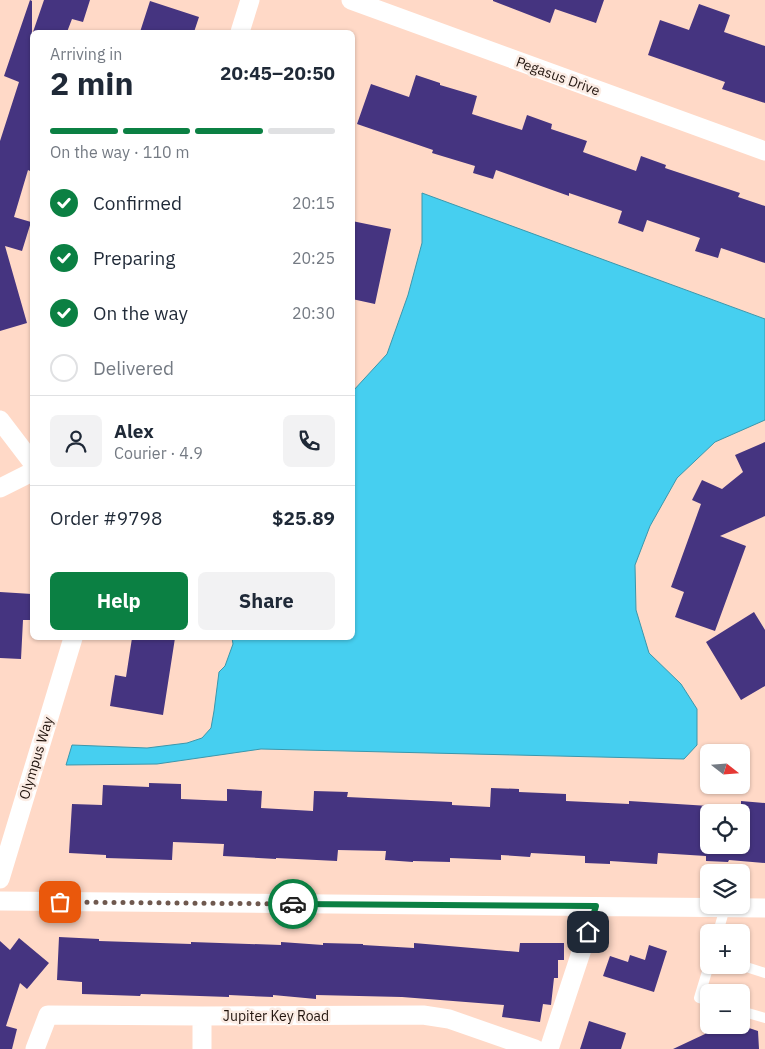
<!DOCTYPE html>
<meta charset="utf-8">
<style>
body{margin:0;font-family:"IBM Plex Sans",sans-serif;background:#f2f2f3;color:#1f2937;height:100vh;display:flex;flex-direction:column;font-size:19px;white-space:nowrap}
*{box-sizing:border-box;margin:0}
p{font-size:16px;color:#747a83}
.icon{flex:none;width:28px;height:28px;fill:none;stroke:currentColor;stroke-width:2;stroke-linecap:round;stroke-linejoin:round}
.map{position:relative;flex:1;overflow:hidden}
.details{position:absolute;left:30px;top:30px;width:325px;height:610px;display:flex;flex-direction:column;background:#fff;border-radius:8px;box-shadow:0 1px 4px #0004}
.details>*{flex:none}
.needle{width:32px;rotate:107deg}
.fabs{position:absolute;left:700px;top:744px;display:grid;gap:10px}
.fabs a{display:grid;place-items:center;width:50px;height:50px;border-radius:8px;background:#fff;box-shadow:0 1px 4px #0004;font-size:25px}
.pin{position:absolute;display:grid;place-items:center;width:42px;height:42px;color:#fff;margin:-21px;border-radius:10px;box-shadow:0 2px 8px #0006}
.courier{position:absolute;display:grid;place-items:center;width:50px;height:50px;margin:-25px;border:4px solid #0b8043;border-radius:50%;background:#fff;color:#222;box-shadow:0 1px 6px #0007}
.summary em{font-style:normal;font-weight:700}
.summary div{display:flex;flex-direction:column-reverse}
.summary{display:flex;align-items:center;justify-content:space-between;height:85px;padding:0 20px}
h1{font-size:32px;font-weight:700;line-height:38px}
.bar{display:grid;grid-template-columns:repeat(4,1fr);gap:8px 5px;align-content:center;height:60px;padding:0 20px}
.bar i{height:6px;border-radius:4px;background:#e0e1e3}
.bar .active{background:#0b8043}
.bar p{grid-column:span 4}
.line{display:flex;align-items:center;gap:12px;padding:0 20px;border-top:1px solid #e0e1e3}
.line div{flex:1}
.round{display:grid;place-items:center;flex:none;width:52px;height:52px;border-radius:8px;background:#f2f2f3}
ol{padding:0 20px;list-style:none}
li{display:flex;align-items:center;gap:15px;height:55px}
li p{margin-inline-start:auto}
li .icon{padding:5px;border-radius:50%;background:#0b8043;color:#fff;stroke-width:4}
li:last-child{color:#747a83}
li i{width:28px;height:28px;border:2px solid #e0e1e3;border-radius:50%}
.button{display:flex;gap:10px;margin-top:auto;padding:10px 20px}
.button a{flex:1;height:58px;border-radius:8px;background:#0b8043;color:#fff;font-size:20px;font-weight:700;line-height:58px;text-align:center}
.button a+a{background:#f2f2f3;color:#1f2937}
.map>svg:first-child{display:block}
.water{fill:#46cff0;stroke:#3b97ac}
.building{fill:#453480}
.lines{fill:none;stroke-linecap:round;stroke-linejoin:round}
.lane{stroke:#fff;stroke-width:10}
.street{stroke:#fff;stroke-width:19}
.done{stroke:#6f594f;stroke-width:5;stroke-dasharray:0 9}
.route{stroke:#0b8043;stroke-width:6}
.labels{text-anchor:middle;stroke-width:5;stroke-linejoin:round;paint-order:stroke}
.street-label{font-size:14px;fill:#21140e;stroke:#fbece4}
</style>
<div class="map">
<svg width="765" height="1049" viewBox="0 0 765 1049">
<rect width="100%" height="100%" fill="#ffd9c7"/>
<path class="water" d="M422 193 765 319V420L715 442 677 478 650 526 635 565 636 610 649 653 681 684 697 709V745L684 759 261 749 157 764 66 765 72 745 147 748 187 743 202 738 211 728 214 711 219 672 225 666 233 644 232 638H352L353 391 387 354 408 295 422 243Z"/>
<path class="building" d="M30 0 32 1V172L28 170 14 217 31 222 22 251 5 246 27 323 0 331V141L19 82 4 76Z
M44 0H90L83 22 72 19 67 32H33Z
M493 0H604L596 23 555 9 550 23 493 1Z
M150 1 199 17 194 32H140Z
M699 4 730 15 724 32 765 46V103L722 89 725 82 648 55 660 20 689 30Z
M416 75 440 83V85L477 96 472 114 522 130 527 115 552 124 551 129 587 141 583 152 636 171 641 156 666 165 665 168 740 193 738 197 765 206V263L721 248 718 258 695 251 700 238 647 220 643 232 618 223 622 211 569 193V196L496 170 493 179 473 173 475 166 432 153 433 150 357 124 371 84 409 97Z
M352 221 391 229 375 304 352 299Z
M765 442V516L720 536 746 546 715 631 675 617 684 592 671 587 701 504 692 500 702 480 722 489 743 472 735 455Z
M0 592 32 594V620H23L21 659 0 658Z
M754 612 765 630V686L741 700 706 642Z
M132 638H175L163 715 110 706 115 675 126 677Z
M149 783 181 784V799L227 801V789L262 791 261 808 313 811 314 791 348 792 347 797 452 802V805L490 807 491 788 519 789V792L566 794V801L629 804V801L709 806V845H741V801L765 803V863L729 860 728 862 706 861V856L658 853 657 864 610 861V864L585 863V856L531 853 530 857 501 855V860L450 858V862L413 861V862L385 860 386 851 338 850 337 861 276 858V859L223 856 224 844 173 842 172 860 106 858V855L69 853 72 804 102 805 103 785 149 787Z
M59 937 99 939V941L191 944V942L281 945V942L323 945V943L363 944V945L414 948V943L519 952 520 943H564V960H558V978H554L551 1005 543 1004 540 1022 502 1017 504 1005 402 997 316 995V999L273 995V997L229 995V997L141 994 140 996 82 994V982L57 980Z
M19 938 49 963 27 989 20 983 6 1026 17 1029 12 1049H0V941L10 950Z
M649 945 667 951 654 992 603 976 610 956 628 962 630 955 645 960Z
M589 1021 626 1033 621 1049H580Z
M708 1025H740L758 1031 759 1049H673L705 1034Z"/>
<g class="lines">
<path class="lane" d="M718 932 725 908
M740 965 765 973
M709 1001 699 998 709 965
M741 1011 765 1018"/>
<path class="street" d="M351 0 765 151
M240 32 250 0
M0 420 32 462
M0 488 32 472
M0 879 73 638
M0 901 765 908
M35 1049 48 1015 202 1016 423 1015 449 1019 535 1049
M202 1049V1016
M549 1049 596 907"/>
</g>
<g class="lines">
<path class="done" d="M60 902 293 904"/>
<path class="route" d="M293 904 596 906 588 932"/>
</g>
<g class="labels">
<g class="street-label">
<text transform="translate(558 76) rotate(20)" y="5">Pegasus Drive</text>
<text transform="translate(36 758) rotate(-73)" y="5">Olympus Way</text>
<text x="276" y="1021">Jupiter Key Road</text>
</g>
</g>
</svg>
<div class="fabs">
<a><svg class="needle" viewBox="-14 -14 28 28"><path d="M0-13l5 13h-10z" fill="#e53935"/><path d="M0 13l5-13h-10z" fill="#747a83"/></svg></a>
<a><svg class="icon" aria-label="locate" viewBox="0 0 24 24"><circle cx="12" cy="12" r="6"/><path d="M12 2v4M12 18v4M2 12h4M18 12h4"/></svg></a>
<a><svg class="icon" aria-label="layers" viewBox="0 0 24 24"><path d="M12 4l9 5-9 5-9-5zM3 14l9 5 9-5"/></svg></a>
<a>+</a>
<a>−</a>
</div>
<div class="pin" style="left:60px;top:902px;background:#ea580c"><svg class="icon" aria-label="bag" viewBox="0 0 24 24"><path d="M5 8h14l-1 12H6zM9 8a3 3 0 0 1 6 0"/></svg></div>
<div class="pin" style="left:588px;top:932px;background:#1f2937"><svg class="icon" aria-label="home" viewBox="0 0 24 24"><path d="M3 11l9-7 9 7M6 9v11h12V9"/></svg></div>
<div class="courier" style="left:293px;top:904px"><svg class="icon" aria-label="car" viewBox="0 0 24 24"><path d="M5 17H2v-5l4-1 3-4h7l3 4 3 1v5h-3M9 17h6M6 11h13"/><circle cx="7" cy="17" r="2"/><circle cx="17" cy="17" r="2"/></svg></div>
<section class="details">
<div class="summary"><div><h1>2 min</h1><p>Arriving in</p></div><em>20:45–20:50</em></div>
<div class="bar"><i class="active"></i><i class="active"></i><i class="active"></i><i></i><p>On the way · 110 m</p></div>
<ol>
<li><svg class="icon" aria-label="check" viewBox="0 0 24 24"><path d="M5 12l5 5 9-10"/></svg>Confirmed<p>20:15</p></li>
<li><svg class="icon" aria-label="check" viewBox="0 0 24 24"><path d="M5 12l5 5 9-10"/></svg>Preparing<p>20:25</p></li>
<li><svg class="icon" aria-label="check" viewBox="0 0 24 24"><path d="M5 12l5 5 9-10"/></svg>On the way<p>20:30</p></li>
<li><i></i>Delivered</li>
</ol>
<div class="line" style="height:90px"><a class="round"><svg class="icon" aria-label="person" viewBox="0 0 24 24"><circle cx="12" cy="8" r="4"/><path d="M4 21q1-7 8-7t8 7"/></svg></a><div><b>Alex</b><p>Courier · 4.9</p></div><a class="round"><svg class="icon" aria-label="phone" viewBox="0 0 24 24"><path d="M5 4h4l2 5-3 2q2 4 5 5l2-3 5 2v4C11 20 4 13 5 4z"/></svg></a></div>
<div class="line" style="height:65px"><div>Order #9798</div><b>$25.89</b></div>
<div class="button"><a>Help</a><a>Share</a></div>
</section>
</div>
